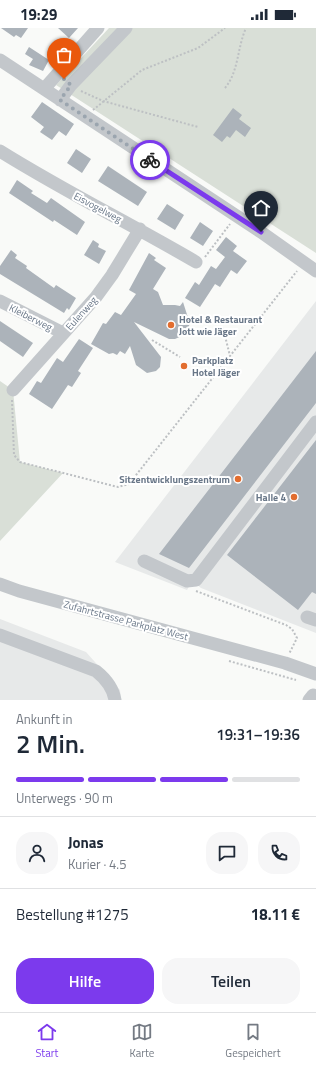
<!DOCTYPE html>
<html lang="de">
<meta charset="utf-8">
<style>
body{margin:0;font-family:"Titillium Web",sans-serif;background:#f6f6f7;color:#1f2937;height:100vh;display:flex;flex-direction:column;font-size:15px;white-space:nowrap}
*{box-sizing:border-box;margin:0}
p{font-size:13px;color:#747a83}
.icon{flex:none;width:22px;height:22px;fill:none;stroke:currentColor;stroke-width:2;stroke-linecap:round;stroke-linejoin:round}
.map{position:relative;height:672px;overflow:hidden}
.details{display:flex;flex-direction:column;background:#fff;flex:1}
.details>*{flex:none}
.pin{position:absolute;display:grid;place-items:center;width:34px;height:34px;color:#fff;margin:-41px -17px;border-radius:50% 50% 50% 0;rotate:-45deg;box-shadow:0 0 4px #0007}
.pin .icon{rotate:45deg}
.courier{position:absolute;display:grid;place-items:center;width:40px;height:40px;margin:-20px;border:3px solid #7c3aed;border-radius:50%;background:#fff;color:#222;box-shadow:0 1px 5px #0007}
.headline em{font-style:normal;font-weight:600}
.headline div{display:flex;flex-direction:column-reverse}
.headline{display:flex;align-items:center;justify-content:space-between;height:68px;padding:0 16px}
h1{font-size:26px;font-weight:600;line-height:30px}
.bar{display:grid;grid-template-columns:repeat(4,1fr);gap:6px 4px;align-content:center;height:48px;padding:0 16px}
.bar i{height:5px;border-radius:3px;background:#e0e1e3}
.bar .selected{background:#7c3aed}
.bar p{grid-column:span 4}
.line{display:flex;align-items:center;gap:10px;padding:0 16px;border-top:1px solid #e0e1e3}
.line div{flex:1}
.round{display:grid;place-items:center;flex:none;width:42px;height:42px;border-radius:16px;background:#f6f6f7}
.button{display:flex;gap:8px;margin-top:auto;padding:8px 16px}
.button a{flex:1;height:46px;border-radius:16px;background:#7c3aed;color:#fff;font-size:16px;font-weight:600;line-height:46px;text-align:center}
.button a+a{background:#f6f6f7;color:#1f2937}
.status{display:flex;justify-content:space-between;align-items:center;height:28px;padding:0 20px;background:#fff;direction:ltr}
.status svg{height:11px;fill:currentColor}
.tab-bar{display:flex;justify-content:space-around;align-items:center;height:56px;border-top:1px solid #e0e1e3;background:#fff;font-size:11px;color:#747a83}
.tab-bar a{display:grid;justify-items:center;gap:2px}
.tab-bar .selected{color:#7c3aed}
.map>svg:first-child{display:block}
.built{fill:#e7e9e9}
.green{fill:#d9dfd7}
.building{fill:#acb3ba}
.lines{fill:none;stroke-linecap:round;stroke-linejoin:round}
.path{stroke:#bdc0c3;stroke-width:2;stroke-dasharray:2 2;stroke-linecap:butt}
.minor{stroke:#c3c7cb;stroke-width:13}
.done{stroke:#9ba5af;stroke-width:4;stroke-dasharray:0 7.2}
.route{stroke:#7c3aed;stroke-width:5}
.poi-dot{fill:#e26d2f;stroke:#fff;stroke-width:1.5}
.labels{text-anchor:middle;stroke-width:4;stroke-linejoin:round;paint-order:stroke}
.street-label{font-size:10px;fill:#697788;stroke:#fff}
.poi-label{font-size:10px;font-weight:bold;fill:#697788;stroke:#fff;text-anchor:start}
</style>
<div class="status"><b>19:29</b><svg viewBox="0 0 49 12"><path d="M0 12V9h3v3zM5 12V6h3v6zM10 12V3h3v9zM15 12V0h3v12zM26 1h20v11H26zM47 4h2v5h-2z"/></svg></div>
<div class="map">
<svg width="316" height="672" viewBox="0 0 316 672">
<rect width="100%" height="100%" fill="#f9faf8"/>
<path class="built" d="M316 273V605L201 560 192 553 187 562 115 534Z
M0 591 86 624 120 662 121 672H0Z"/>
<path class="green" d="M109 0H316V225L56 57Z
M0 353 13 362 20 434 63 445 0 513Z"/>
<path class="building" d="M1 0H28L21 10 16 7 14 9Z
M58 0H78L69 10Z
M29 19 49 32 43 43 29 37 33 31 25 26Z
M42 74 74 96 66 108 59 103 52 112 40 104 44 99 31 89Z
M233 80 242 87 239 91 251 100 245 109 236 102 230 110 227 108 222 114 213 107Z
M76 121 91 131 82 145 67 135Z
M108 138 147 164 138 178 98 153Z
M17 152 33 163 31 165 47 175 51 170 85 194 77 207 54 192 53 194 9 165Z
M167 176 184 187 175 202 157 191Z
M200 194 213 203 203 218 190 210Z
M226 209 237 218 233 223 247 233 237 246 231 242 220 259 215 256 200 279 185 270 195 254 199 257 211 238 216 241 225 229 216 222Z
M93 212 99 216 98 219 106 223 99 236 84 227Z
M11 222 17 227 15 230 27 238 26 240 54 260 56 257 76 270 69 282 67 280 64 285 0 246V238Z
M149 225 156 230 154 232 166 240 153 261 158 264 163 277H175L180 278 183 274 190 296 184 307 175 311H169L134 294 161 329 160 339 156 343 147 345 136 337 130 318 125 326 120 323 117 327 113 325 109 326 91 316 103 295 106 296 115 284 121 287 136 266 129 262Z
M0 293 33 315 23 329 0 313Z
M79 311 93 320 78 343 81 345 72 359 68 357 52 381 29 366 37 353 41 355 57 330 63 334Z
M316 323V375L189 540 159 526Z
M316 412V566L312 564 298 582 227 527Z"/>
<g class="lines">
<path class="path" d="M225 60C239 43 237 20 246 0
M81 63 103 73 198 99
M93 82 142 42 198 20 225 0
M205 229 230 196
M223 300 230 328 297 243
M152 312 180 329
M12 372 14 427 20 434 118 459 129 456 230 328
M196 563 286 597 292 601 297 610 289 626
M229 633 296 652"/>
<path class="minor" d="M0 32 261 204 316 243
M44 61 98 0
M60 72 71 57 126 0
M0 123C64 163 131 196 196 234
M0 273 63 305
M13 362 96 269 112 247 140 201
M144 533 187 553 196 552 316 394
M0 556 19 563 285 635 316 646
M307 589 316 592
M0 607 96 643C106 651 113 660 115 672
M309 672 313 667 316 668"/>
</g>
<g class="lines">
<path class="done" d="M64 51 71 57 60 72 150 132"/>
<path class="route" d="M150 132 261 204"/>
</g>
<g class="poi-dot">
<circle cx="171" cy="297" r="4"/>
<circle cx="184" cy="338" r="4"/>
<circle cx="238" cy="451" r="4"/>
<circle cx="294" cy="469" r="4"/>
</g>
<g class="labels">
<g class="street-label">
<text transform="translate(98 179) rotate(28)" y="4">Eisvogelweg</text>
<text transform="translate(81 285) rotate(-48)" y="4">Eulenweg</text>
<text transform="translate(31 289) rotate(27)" y="4">Kleiberweg</text>
<text transform="translate(126 592) rotate(15)" y="4">Zufahrtstrasse Parkplatz West</text>
</g>
<g class="poi-label">
<text x="179" y="295">Hotel &amp; Restaurant<tspan x="179" dy="12">Jott wie Jäger</tspan></text>
<text x="192" y="336">Parkplatz<tspan x="192" dy="12">Hotel Jäger</tspan></text>
<text x="230" y="455" text-anchor="end">Sitzentwicklungszentrum</text>
<text x="286" y="473" text-anchor="end">Halle 4</text>
</g>
</g>
</svg>
<div class="pin" style="left:64px;top:51px;background:#ea580c"><svg class="icon" aria-label="bag" viewBox="0 0 24 24"><path d="M5 8h14l-1 12H6zM9 8a3 3 0 0 1 6 0"/></svg></div>
<div class="pin" style="left:261px;top:204px;background:#1f2937"><svg class="icon" aria-label="home" viewBox="0 0 24 24"><path d="M3 11l9-7 9 7M6 9v11h12V9"/></svg></div>
<div class="courier" style="left:150px;top:132px"><svg class="icon" aria-label="bike" viewBox="0 0 24 24"><circle cx="6" cy="16" r="4"/><circle cx="18" cy="16" r="4"/><path d="M6 16l4-8h5l3 8M10 8l3 8H6M13 5h3"/></svg></div>
</div>
<section class="details">
<div class="headline"><div><h1>2 Min.</h1><p>Ankunft in</p></div><em>19:31–19:36</em></div>
<div class="bar"><i class="selected"></i><i class="selected"></i><i class="selected"></i><i></i><p>Unterwegs · 90 m</p></div>
<div class="line" style="height:72px"><a class="round"><svg class="icon" aria-label="person" viewBox="0 0 24 24"><circle cx="12" cy="8" r="4"/><path d="M4 21q1-7 8-7t8 7"/></svg></a><div><b>Jonas</b><p>Kurier · 4.5</p></div><a class="round"><svg class="icon" aria-label="chat" viewBox="0 0 24 24"><path d="M4 5h16v11H9l-5 4z"/></svg></a><a class="round"><svg class="icon" aria-label="phone" viewBox="0 0 24 24"><path d="M5 4h4l2 5-3 2q2 4 5 5l2-3 5 2v4C11 20 4 13 5 4z"/></svg></a></div>
<div class="line" style="height:52px"><div>Bestellung #1275</div><b>18.11 €</b></div>
<div class="button"><a>Hilfe</a><a>Teilen</a></div>
</section>
<nav class="tab-bar">
<a class="selected"><svg class="icon" aria-label="home" viewBox="0 0 24 24"><path d="M3 11l9-7 9 7M6 9v11h12V9"/></svg>Start</a>
<a><svg class="icon" aria-label="map" viewBox="0 0 24 24"><path d="M3 6l6-2 6 2 6-2v14l-6 2-6-2-6 2zM9 4v14M15 6v14"/></svg>Karte</a>
<a><svg class="icon" aria-label="saved" viewBox="0 0 24 24"><path d="M7 4h10v16l-5-4-5 4z"/></svg>Gespeichert</a>
</nav>
